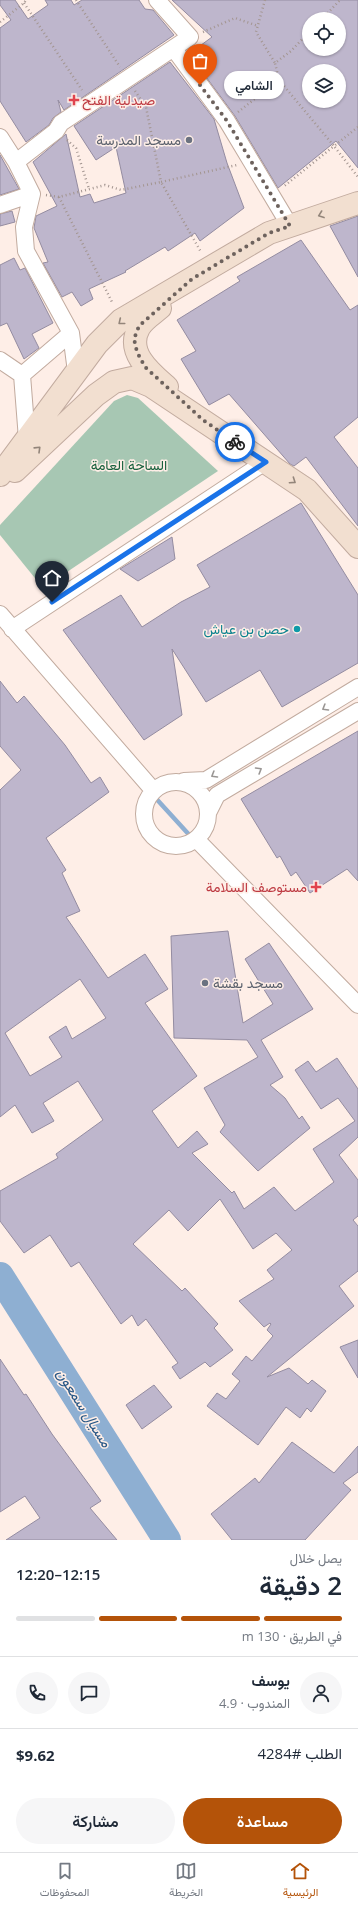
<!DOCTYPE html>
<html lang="ar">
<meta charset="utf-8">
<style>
body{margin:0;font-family:"Open Sans",Vazirmatn,sans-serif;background:#f6f6f7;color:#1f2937;direction:rtl;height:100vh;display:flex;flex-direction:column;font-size:15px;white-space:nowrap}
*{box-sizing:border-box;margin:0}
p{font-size:13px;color:#747a83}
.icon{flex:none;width:22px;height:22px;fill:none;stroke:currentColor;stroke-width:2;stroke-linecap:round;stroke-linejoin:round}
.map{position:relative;height:1540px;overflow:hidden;direction:ltr}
.sheet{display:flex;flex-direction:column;background:#fff;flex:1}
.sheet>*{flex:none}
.controls{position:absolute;left:302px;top:12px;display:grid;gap:8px}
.controls a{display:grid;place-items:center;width:44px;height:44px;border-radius:50%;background:#fff;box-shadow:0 1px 3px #0004;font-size:20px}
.pin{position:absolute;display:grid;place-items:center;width:34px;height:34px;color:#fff;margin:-41px -17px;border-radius:50% 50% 50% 0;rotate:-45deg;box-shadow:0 0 4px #0007}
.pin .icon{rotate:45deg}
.courier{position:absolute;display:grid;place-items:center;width:40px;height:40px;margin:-20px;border:3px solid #1a73e8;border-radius:50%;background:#fff;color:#222;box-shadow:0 1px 5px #0007}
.bubble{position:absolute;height:28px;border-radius:14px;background:#fff;box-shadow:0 1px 3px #0004;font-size:13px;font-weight:600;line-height:28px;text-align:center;direction:rtl}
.headline em{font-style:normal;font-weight:600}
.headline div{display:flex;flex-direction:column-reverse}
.headline{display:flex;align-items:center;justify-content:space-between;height:68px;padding:0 16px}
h1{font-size:26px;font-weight:600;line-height:30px}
.bar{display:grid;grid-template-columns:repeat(4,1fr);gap:6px 4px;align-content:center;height:48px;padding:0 16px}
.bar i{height:5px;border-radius:3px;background:#e0e1e3}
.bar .on{background:#b45309}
.bar p{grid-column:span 4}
.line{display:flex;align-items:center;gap:10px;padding:0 16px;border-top:1px solid #e0e1e3}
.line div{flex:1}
.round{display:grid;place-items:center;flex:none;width:42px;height:42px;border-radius:21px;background:#f6f6f7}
.button{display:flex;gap:8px;margin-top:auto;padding:8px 16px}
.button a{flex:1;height:46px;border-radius:24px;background:#b45309;color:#fff;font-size:16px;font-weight:600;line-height:46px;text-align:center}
.button a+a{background:#f6f6f7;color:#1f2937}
.menu{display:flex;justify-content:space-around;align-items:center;height:56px;border-top:1px solid #e0e1e3;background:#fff;font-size:11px;color:#747a83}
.menu a{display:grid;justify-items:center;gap:2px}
.menu .on{color:#b45309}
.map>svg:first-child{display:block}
.green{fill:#a7c7b3}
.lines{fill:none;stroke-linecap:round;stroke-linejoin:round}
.stream{stroke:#8eafd2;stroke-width:4.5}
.river{stroke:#8eafd2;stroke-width:28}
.building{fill:#beb6cc;stroke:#948ca1;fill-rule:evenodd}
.minor-casing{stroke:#c2ab9f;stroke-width:18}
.secondary-casing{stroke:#c2ab9f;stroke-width:24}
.path{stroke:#a39590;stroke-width:2.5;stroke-dasharray:1 3;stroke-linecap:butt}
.minor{stroke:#fff;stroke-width:16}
.secondary{stroke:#f2dfd0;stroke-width:22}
.oneway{stroke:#93857a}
.oneway2{stroke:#9a9694}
.done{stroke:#6d625d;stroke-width:4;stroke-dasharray:0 7.2}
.route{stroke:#1a73e8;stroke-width:5}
.health-dot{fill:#e0444e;stroke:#feeee7;stroke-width:1.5}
.worship-dot{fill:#6b7280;stroke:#feeee7;stroke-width:1.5}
.culture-dot{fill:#0f9aa8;stroke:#feeee7;stroke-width:1.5}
.labels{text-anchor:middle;stroke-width:3;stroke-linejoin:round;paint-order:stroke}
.health-label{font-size:14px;fill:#be3a42;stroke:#feeee7;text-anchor:start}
.worship-label{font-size:14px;fill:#5b616d;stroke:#feeee7;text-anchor:end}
.park-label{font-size:14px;fill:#18613d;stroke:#feeee7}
.culture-label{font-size:14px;fill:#0d838f;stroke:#feeee7;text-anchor:end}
.water-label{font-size:15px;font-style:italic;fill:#285786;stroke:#feeee7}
</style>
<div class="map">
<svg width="358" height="1540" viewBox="0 0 358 1540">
<rect width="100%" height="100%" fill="#feeee7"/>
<path class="green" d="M127 395 138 398 218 471 43 588 0 535V525L114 401Z"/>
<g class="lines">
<path class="stream" d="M151 793 193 839"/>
<path class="river" d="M0 1276 167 1540"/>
</g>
<path class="building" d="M0 0H15L28 19 48 5 45 0H71L74 5 82 0H139L145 9 153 10 174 35 64 110 58 100 61 112 53 118 49 125 26 142 0 101V28L11 20 0 5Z
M172 0H358V168L336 141 278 188 235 116 189 54 212 37ZM309 19H339V49H309ZM309 71H339V101H309Z
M170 62 214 119 227 163 244 208 200 241 195 233 168 251 165 247 125 271 126 272 89 289 93 299 81 306 72 292 62 297 43 263 48 262 34 228 36 216 57 206 33 162 66 134 80 197 90 194 94 203 126 193 116 147 96 160 74 126Z
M0 155 19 189 0 195Z
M12 211 15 222 0 226V214Z
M358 216V277L330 226Z
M301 240 350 310 358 305V417L334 437 358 468V526L306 457 294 466 290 464 229 394 209 405 181 359 196 351 177 320 240 281 237 277Z
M14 258 20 270 25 268 53 323 32 334 39 348 24 359 7 323 0 326V265Z
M301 503 358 595V663L282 707 260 670 206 702 172 649 182 715 144 740 63 630 121 595 142 627 181 602 210 587 197 565Z
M172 537 175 559 138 581 120 569Z
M0 681 17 703 24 696 65 745 91 783 100 777 109 792 46 838 66 870 62 873 80 911 66 917 108 978 145 954 168 989 145 1003 197 1076 152 1111 178 1148 197 1131 208 1144 192 1153 232 1193 234 1191 244 1209 274 1187 295 1211 334 1182 313 1149 355 1121 338 1098 321 1109 295 1070 308 1061 316 1072 337 1058 358 1089V1137L339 1155 358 1180V1216L353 1220 358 1226V1271L339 1286 354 1306 267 1377 289 1368 308 1384 312 1380 326 1391 311 1412 307 1408 300 1418 286 1407 258 1445 207 1406 217 1393 226 1399 240 1381 232 1374 246 1356 252 1361 273 1336 267 1330 271 1324 270 1323 264 1327 239 1301 274 1279 267 1270 292 1250 276 1233 253 1249 220 1199 188 1231 169 1210 133 1244 182 1291 185 1288 218 1324 214 1328 233 1350 210 1367 205 1362 180 1379 172 1367 178 1363 146 1319 138 1326 132 1315 121 1324 79 1262 71 1267 50 1235 24 1253 0 1221V1191L58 1158 56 1154 103 1120 78 1081 43 1103 54 1121 32 1133 15 1105 0 1117V790L21 770 0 746ZM80 979 106 1018 72 1039 66 1026 49 1037 62 1057 30 1076 5 1033Z
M358 731V881L347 869 310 893 296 872 291 876 280 856 277 858 241 799Z
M228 931 243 1023 273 1004 245 959 269 943 313 1009 261 1040 283 1077 270 1085 285 1098 299 1119 302 1116 310 1128 258 1171 220 1132 225 1125 204 1088 258 1057 247 1040 174 1038 171 936Z
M358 1340V1378L340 1347Z
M0 1359 24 1395 26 1394 52 1434 101 1501 90 1508 117 1540H6L40 1518 25 1496 0 1512Z
M154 1385 172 1407 142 1429 126 1405Z
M292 1442 334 1473 358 1446V1472L343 1483 351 1490 305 1540H232L211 1514 255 1478 259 1483Z"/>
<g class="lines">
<defs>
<path id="minor" d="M174 49 227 121 290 226
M0 137 16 162
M0 205 32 194
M0 360 22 375 27 439
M76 372 71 333 26 251 24 227 32 194 16 162 56 131 61 123 190 37 157 0
M22 375 71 333
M0 614 153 790
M12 629 265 462
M184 781 206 780 358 687
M144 814a32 32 0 1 1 64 0a32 32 0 1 1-64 0Z
M209 811 217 795 358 711
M196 839 358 1005"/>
<path id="secondary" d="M160 308C153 314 143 320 139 328 125 352 151 373 167 387
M15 471 96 395 114 382 132 378 151 386 307 490 358 547
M0 475 97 344 121 320 269 233 358 203"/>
</defs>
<use href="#minor" class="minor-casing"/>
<use href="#secondary" class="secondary-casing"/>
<path class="path" d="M76 0 120 67
M265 0 256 32 275 63
M24 3 82 90
M322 19 340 0
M0 22 24 3 26 0
M203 32 235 18 258 26
M279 80 275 63 291 51 309 32
M135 91 146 107 161 182 237 165
M238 112 279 80 334 146 283 187
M358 127 334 146 358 177
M67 140 76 148 89 189
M46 195 59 197 105 185 121 190 161 182 201 252
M59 197 113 304"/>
<use href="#minor" class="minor"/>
<use href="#secondary" class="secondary"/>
</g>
<defs><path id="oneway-chevron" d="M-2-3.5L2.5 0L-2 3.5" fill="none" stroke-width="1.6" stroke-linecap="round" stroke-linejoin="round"/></defs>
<g class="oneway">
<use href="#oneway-chevron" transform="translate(321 215) rotate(160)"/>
<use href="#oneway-chevron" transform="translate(121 322) rotate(141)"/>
<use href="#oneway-chevron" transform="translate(38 449) rotate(-44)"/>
<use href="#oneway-chevron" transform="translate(293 481) rotate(34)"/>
</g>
<g class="oneway2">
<use href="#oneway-chevron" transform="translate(325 708) rotate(149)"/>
<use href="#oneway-chevron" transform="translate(259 770) rotate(-31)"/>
<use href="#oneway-chevron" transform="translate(214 775) rotate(149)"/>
</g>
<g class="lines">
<path class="done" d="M200 85 227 121 290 226 269 233 192 279 139 326 134 339 137 352 145 367 203 420 235 442"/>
<path class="route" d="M52 602 266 462 235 442"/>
</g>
<g class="health-dot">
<path d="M72 94h4v4h4v4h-4v4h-4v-4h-4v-4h4z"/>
<path d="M314 881h4v4h4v4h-4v4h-4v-4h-4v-4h4z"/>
</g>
<g class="worship-dot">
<circle cx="189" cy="140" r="4"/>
<circle cx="205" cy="983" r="4"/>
</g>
<circle class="culture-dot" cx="297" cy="629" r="4"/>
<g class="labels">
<g class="health-label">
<text x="82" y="105">صيدلية الفتح</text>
<text x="307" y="892" text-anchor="end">مستوصف السلامة</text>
</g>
<g class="worship-label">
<text x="181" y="145">مسجد المدرسة</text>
<text x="213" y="988" text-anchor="start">مسجد بقشة</text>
</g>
<g class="park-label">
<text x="129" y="470">الساحة العامة</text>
</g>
<g class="culture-label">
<text x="289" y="634">حصن بن عياش</text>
</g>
<g class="water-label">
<text transform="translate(84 1408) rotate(58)" y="5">مسيال سمعون</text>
</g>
</g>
</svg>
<div class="controls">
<a><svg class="icon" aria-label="locate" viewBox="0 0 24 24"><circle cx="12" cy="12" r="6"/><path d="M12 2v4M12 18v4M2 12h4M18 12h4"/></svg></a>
<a><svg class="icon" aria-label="layers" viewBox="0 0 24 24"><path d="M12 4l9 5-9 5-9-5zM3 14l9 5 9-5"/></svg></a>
</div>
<div class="pin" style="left:200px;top:85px;background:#ea580c"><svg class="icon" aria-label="bag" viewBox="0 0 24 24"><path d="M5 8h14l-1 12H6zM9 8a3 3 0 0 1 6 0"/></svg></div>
<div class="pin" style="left:52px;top:602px;background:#1f2937"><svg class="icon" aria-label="home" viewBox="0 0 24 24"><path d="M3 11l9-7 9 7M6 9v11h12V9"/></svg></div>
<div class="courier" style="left:235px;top:442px"><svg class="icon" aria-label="bike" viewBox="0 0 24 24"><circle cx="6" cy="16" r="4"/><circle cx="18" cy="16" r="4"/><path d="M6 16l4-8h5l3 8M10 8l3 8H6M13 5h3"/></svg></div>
<div class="bubble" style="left:224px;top:71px;width:60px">الشامي</div>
</div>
<section class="sheet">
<div class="headline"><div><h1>2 دقيقة</h1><p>يصل خلال</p></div><em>12:15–12:20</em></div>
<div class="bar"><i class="on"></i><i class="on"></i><i class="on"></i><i></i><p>في الطريق · 130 m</p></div>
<div class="line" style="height:72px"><a class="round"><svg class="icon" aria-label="person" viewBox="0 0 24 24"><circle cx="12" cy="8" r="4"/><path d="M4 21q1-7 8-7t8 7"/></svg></a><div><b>يوسف</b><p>المندوب · 4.9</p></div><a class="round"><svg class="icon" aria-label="chat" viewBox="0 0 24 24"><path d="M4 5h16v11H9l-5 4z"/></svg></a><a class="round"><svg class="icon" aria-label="phone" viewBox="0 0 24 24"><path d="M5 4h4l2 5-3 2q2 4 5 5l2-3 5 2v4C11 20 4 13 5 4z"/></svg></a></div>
<div class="line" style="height:52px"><div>الطلب #4284</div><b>$9.62</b></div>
<div class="button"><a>مساعدة</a><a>مشاركة</a></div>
</section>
<nav class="menu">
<a class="on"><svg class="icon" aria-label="home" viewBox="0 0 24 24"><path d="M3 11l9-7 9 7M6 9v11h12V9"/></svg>الرئيسية</a>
<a><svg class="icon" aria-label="map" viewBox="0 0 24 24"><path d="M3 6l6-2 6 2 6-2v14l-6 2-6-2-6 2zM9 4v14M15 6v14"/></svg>الخريطة</a>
<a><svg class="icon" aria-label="saved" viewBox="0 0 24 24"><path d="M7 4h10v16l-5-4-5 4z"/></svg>المحفوظات</a>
</nav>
